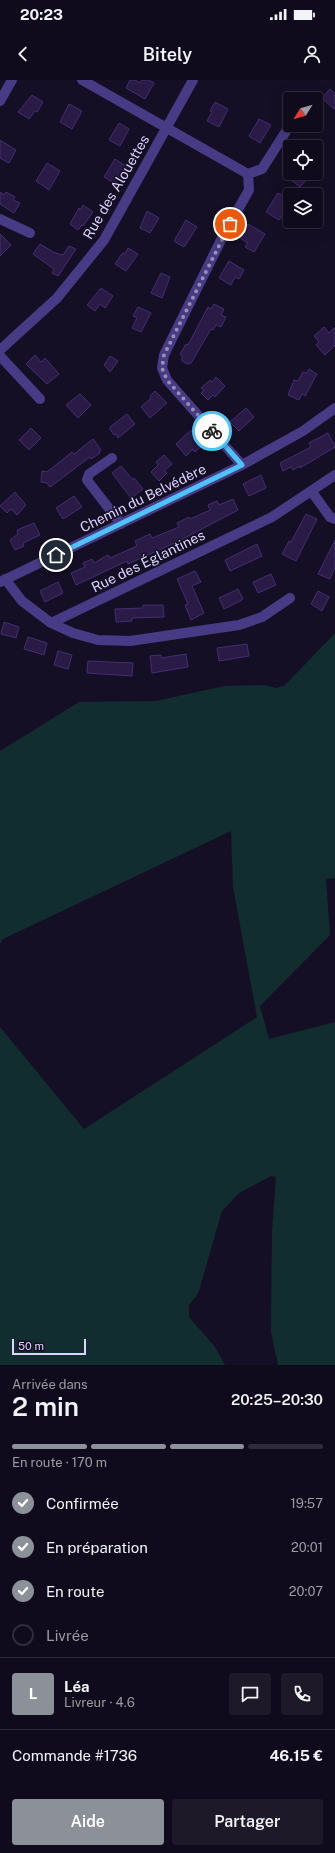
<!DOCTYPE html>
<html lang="fr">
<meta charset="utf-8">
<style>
body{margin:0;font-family:"Public Sans",sans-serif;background:#1e1929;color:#f1f3f6;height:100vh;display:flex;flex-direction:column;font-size:15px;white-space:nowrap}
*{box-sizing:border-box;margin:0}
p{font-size:13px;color:#9c9ba3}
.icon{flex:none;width:22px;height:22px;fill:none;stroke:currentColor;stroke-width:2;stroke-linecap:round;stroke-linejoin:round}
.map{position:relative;height:1285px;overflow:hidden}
.drawer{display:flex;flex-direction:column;background:#100b1c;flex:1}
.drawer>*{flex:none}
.needle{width:26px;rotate:233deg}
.fabs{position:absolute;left:283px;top:12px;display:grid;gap:8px}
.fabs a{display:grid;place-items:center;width:40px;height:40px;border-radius:4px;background:#100b1c;box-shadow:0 4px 16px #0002,0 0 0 1px #302b3b;font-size:20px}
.scale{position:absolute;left:12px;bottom:10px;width:74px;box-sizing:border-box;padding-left:4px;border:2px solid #ded4fe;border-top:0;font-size:11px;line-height:14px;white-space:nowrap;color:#ded4fe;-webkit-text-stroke:3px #150f25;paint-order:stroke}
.pin{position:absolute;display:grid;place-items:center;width:34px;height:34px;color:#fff;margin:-17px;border:2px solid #fff;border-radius:50%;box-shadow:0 1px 4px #0007}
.courier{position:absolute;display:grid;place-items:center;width:40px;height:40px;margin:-20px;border:3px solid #4fc3f7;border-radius:50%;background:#fff;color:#222;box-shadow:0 1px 5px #0007}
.head em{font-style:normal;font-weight:600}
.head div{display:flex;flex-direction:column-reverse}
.head{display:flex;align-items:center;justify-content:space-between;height:68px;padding:0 12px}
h1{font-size:26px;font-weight:600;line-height:30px}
.bar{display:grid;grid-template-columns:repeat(4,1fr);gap:6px 4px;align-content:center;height:48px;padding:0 12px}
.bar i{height:5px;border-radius:3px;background:#302b3b}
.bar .current{background:#8c9099}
.bar p{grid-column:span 4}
.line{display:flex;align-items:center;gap:10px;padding:0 12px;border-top:1px solid #302b3b}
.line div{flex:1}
.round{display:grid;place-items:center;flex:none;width:42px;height:42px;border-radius:4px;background:#1e1929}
ol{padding:0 12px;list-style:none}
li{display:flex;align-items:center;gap:12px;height:44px}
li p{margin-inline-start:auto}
li .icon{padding:4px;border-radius:50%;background:#8c9099;color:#fff;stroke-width:4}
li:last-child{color:#9c9ba3}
li i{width:22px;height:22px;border:2px solid #302b3b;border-radius:50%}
.cta{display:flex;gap:8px;margin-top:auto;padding:8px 12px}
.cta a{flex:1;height:46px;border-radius:4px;background:#8c9099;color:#fff;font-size:16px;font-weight:600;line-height:46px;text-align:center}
.cta a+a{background:#1e1929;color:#f1f3f6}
.status{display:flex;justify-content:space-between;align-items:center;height:28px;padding:0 20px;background:#100b1c;direction:ltr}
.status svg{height:11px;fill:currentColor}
header{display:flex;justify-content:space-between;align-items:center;height:52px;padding:0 12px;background:#100b1c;font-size:18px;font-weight:600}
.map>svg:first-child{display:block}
.green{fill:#122d2f}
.building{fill:#291b46;stroke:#432e72}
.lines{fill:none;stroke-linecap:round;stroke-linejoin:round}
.minor{stroke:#463b84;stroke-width:10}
.done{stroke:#988fb2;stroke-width:4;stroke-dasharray:0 7.2}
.route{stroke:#4fc3f7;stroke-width:5}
.labels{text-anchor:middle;stroke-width:3;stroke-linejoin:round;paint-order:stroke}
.street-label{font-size:14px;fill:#ded4fe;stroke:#150f25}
</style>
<div class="status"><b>20:23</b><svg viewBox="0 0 49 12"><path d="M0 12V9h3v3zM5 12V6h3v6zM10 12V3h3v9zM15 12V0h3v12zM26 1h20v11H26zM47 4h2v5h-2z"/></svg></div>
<header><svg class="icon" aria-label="back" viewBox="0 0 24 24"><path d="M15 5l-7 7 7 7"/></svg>Bitely<svg class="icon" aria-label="person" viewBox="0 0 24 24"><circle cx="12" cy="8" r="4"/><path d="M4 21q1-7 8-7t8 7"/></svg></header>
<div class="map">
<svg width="335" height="1285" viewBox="0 0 335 1285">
<rect width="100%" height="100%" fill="#150f25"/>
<path class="green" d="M335 553V798L326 799 330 855 260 926 269 959 335 942V1285H278L271 1252 272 1150 276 1097 271 1096 239 1113 222 1131 198 1214 189 1225V1237L215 1267 225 1285H0V947L84 1049 257 937 233 807 231 751 3 859 0 864V671L79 622 156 621 224 606 264 605 276 608 284 606Z"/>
<path class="building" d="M130 0H135L140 3 142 0H149L154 3 145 19 126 8Z
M330 9 335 14V30L322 18Z
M32 15 43 22 37 32 35 31 29 39 18 32Z
M215 22 228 29 219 47 207 41 212 32 210 31Z
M69 24 82 31 72 49 60 42Z
M259 39 271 45 260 63 249 56Z
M119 43 129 49 120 66 109 60Z
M0 60 16 70 9 83 0 78Z
M115 79 127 87 115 104 104 97Z
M47 83 60 91 49 110 36 101Z
M295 93H312L300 107 290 99Z
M0 112 4 115 6 112 15 117 13 120 20 123 14 133 0 124Z
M278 113 290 120V124L279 140 266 132Z
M83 125 93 132 83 146 82 145 78 150 70 144 79 128 80 130Z
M147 131 159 138 150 153 140 148Z
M186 140 197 147 184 167 174 161Z
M248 144 265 154 254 172 245 167 248 163 240 158Z
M0 154 11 165 0 176Z
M40 164 55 173 63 175 69 166 76 169 58 196 52 193 54 189 33 174Z
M128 168 138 174 126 191 115 184 121 175 123 173 125 174Z
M229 181 244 190 239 199 235 197 231 205 219 198Z
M161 193 170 197 162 218 151 213Z
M101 208 113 216 105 228 100 224 95 231 87 225Z
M214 224 224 229 221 235 226 237 221 247 216 245 213 250 211 249 191 283 187 284 182 281V276L180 274 186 264 188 265 208 227 211 229Z
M138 227 151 233 141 252 132 248 137 238 133 236Z
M324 247 329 253 335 247V265L325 275 316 265 319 262 314 256Z
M35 275 41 282 45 278 59 294 47 304 26 284Z
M110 276 118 281 110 292 104 285Z
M309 289 317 294 305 316 302 314 299 320 288 315 294 300 298 301 303 292 307 293Z
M216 297 225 306 215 317 213 315 208 320 201 313 204 310 201 308 210 300 212 302Z
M155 311 167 323 150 338 141 327 151 318 150 316Z
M80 314 91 325 78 338 66 325Z
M246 328 254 337 239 351 230 342Z
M127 334 135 344 118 358 116 354 114 355 110 349V347Z
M31 348 41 358 29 370 19 360Z
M191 350 204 364 195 372 193 369 186 376 176 364Z
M328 353 335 367 300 388V386L293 390 291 387 283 391 280 383 311 367 309 363Z
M93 359 101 370 99 372 100 373 91 379 90 377 50 407 47 403 41 402 42 391 47 392 72 372 74 374Z
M164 375 172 384 164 391 167 393 159 401 151 392 158 385 156 382Z
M121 386 133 400 134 398 143 409 131 418 112 393Z
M261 395 266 408 249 416 243 404Z
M15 412 26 425 17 435 11 429 7 433 0 426Z
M74 416 82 427 63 439 56 428Z
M233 419 238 430 179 461 128 484 127 481 76 505 71 493 85 487 83 483 92 479 94 483 108 475 110 478 137 466 135 461 150 454 152 458 179 447 177 443 189 437 190 439 210 430 208 425 212 423 217 421 219 425Z
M306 434 317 439 296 481 282 474 289 461 291 462Z
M34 443 40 455 23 463 24 466 15 470 10 460 18 454 17 450Z
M335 460V488L330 499 318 494Z
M257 464 262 476 230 491 225 480Z
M195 491 201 502 192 506 204 533 191 540 185 525 188 524 177 499Z
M271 494 276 505 258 513 253 502Z
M58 502 63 513 45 522 40 511Z
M238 509 243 519 242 520 224 529 219 518Z
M318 511 329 517 322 531 311 524Z
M143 525H163L164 537 132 538V541L116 542 115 529 143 528Z
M4 542 19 547 16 558 1 554Z
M28 557 47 563 44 575 24 569Z
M247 564 249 576 219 581 217 568Z
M58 571 72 575 68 589 54 585Z
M186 574 188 587 152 593 150 576 161 575V578Z
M88 581 133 583 132 596 87 593Z"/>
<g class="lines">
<path class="minor" d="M82 0 248 94 249 110 223 156 164 275 162 288 167 300 242 385
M0 21 12 0
M289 47 304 45
M248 94 262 89 290 45
M0 139 30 153
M0 270 57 218 104 160 193 0
M0 276 40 319
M112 378 89 394 87 400 121 444
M312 412 330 437 335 439
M5 499 22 521 51 543 272 437 335 395
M0 502 242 385 303 351 335 328
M51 543 73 553 98 560 130 561 239 545 262 537 290 518"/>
</g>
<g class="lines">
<path class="done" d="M212 351 167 300 162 288 164 275 230 144"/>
<path class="route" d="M56 475 242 385 212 351"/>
</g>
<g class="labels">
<g class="street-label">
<text transform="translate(116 107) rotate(-60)" y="5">Rue des Alouettes</text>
<text transform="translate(143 418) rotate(-26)" y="5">Chemin du Belvédère</text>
<text transform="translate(148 481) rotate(-26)" y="5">Rue des Églantines</text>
</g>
</g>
</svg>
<div class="fabs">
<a><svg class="needle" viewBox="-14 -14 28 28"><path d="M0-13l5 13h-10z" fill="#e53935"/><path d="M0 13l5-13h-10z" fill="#9c9ba3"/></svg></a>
<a><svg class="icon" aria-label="locate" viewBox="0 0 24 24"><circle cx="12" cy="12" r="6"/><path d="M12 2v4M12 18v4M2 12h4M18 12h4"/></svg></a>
<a><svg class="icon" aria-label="layers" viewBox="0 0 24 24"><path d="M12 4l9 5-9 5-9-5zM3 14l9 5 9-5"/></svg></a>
</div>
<div class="scale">50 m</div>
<div class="pin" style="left:230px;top:144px;background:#ea580c"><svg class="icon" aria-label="bag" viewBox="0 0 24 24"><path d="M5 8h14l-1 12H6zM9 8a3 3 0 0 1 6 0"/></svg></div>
<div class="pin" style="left:56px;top:475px;background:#1f2937"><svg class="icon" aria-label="home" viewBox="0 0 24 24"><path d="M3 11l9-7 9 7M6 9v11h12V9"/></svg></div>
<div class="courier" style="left:212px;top:351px"><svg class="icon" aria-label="bike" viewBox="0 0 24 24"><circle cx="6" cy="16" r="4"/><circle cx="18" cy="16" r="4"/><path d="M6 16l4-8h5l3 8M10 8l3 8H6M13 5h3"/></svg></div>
</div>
<section class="drawer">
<div class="head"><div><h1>2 min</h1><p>Arrivée dans</p></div><em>20:25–20:30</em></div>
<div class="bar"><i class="current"></i><i class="current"></i><i class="current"></i><i></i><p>En route · 170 m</p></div>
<ol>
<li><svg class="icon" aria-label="check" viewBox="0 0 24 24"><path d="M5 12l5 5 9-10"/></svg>Confirmée<p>19:57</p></li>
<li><svg class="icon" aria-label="check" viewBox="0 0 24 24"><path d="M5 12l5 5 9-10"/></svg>En préparation<p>20:01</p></li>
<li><svg class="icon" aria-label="check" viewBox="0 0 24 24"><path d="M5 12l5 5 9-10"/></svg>En route<p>20:07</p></li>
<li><i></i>Livrée</li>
</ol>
<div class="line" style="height:72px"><b class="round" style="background:#8c9099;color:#fff">L</b><div><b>Léa</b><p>Livreur · 4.6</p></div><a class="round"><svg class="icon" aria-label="chat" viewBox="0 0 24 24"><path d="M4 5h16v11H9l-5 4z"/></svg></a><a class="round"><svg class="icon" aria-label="phone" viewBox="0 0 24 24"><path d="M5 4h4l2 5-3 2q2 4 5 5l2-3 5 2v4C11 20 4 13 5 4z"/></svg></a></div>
<div class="line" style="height:52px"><div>Commande #1736</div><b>46.15 €</b></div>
<div class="cta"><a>Aide</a><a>Partager</a></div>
</section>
